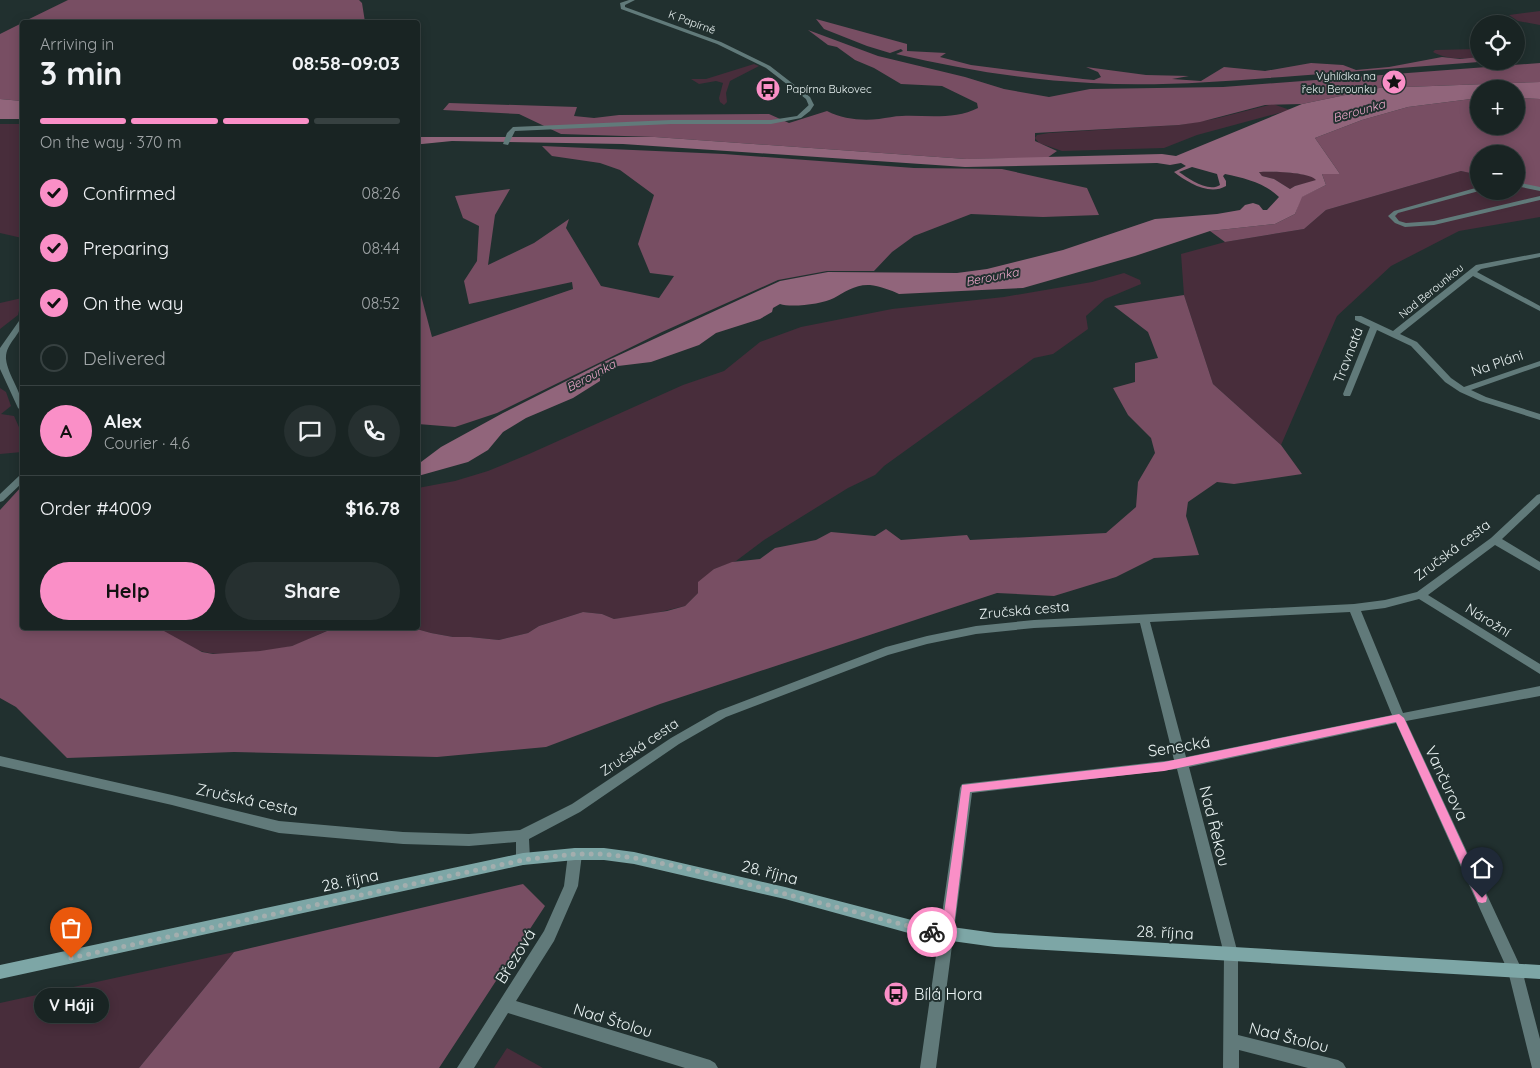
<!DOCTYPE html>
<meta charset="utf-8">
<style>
body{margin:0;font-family:Quicksand,sans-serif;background:#263030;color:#f1f3f6;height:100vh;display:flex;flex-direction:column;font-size:19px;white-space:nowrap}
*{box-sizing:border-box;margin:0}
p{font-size:16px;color:#9fa4a6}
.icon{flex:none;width:28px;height:28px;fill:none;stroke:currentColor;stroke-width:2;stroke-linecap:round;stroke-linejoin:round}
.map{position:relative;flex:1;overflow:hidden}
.side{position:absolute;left:20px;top:20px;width:400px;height:610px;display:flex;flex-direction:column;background:#192423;border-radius:5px;box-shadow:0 2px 12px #0003,0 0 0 1px #374141}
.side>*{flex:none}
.tools{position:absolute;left:1470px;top:15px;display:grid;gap:10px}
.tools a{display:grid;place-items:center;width:55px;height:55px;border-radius:50%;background:#192423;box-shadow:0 2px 12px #0003,0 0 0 1px #374141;font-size:25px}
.pin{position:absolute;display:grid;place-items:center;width:42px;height:42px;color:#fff;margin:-51px -21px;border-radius:50% 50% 50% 0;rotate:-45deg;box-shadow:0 0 5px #0007}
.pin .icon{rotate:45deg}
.courier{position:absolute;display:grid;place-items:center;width:50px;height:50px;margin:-25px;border:4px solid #fa8fc7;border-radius:50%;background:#fff;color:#222;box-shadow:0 1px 6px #0007}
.bubble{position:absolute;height:35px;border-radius:18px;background:#192423;box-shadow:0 2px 12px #0003,0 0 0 1px #374141;font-size:16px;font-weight:800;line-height:35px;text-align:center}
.head em{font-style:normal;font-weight:800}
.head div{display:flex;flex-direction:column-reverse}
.head{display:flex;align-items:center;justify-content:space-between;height:85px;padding:0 20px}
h1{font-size:32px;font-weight:800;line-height:38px}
.bar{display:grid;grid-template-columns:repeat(4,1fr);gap:8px 5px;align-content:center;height:60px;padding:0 20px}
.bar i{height:6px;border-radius:4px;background:#374141}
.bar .on{background:#fa8fc7}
.bar p{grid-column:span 4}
.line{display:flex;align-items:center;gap:12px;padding:0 20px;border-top:1px solid #374141}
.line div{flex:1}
.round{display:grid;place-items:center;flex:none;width:52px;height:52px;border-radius:26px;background:#263030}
ol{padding:0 20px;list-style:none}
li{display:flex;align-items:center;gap:15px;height:55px}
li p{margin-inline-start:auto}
li .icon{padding:5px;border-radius:50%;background:#fa8fc7;color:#111;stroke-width:4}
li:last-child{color:#9fa4a6}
li i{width:28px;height:28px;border:2px solid #374141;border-radius:50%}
.cta{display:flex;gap:10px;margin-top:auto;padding:10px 20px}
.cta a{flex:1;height:58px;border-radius:30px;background:#fa8fc7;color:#111;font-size:20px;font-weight:800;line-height:58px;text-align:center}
.cta a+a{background:#263030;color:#f1f3f6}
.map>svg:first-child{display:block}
.green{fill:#482d3b}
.forest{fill:#784e63}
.water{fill:#91657b;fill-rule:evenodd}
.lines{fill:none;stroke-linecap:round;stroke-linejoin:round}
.minor{fill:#617a7a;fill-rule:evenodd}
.tertiary{fill:#617a7a;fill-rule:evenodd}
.secondary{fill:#7da6a6;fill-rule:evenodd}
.route{fill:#fa8fc7}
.done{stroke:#a3aeae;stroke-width:5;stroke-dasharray:0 9}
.labels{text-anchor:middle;stroke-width:4;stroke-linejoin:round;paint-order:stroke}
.far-street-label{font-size:11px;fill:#e9f2f2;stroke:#21302f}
.far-poi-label{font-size:11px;fill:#e9f2f2;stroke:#21302f;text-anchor:end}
.far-water-label{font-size:12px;font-style:italic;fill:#f0a9cc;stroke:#21302f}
.street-label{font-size:14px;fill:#e9f2f2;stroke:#21302f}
.near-street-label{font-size:16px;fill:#e9f2f2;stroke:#21302f}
.near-poi-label{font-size:16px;fill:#e9f2f2;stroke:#21302f;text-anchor:start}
</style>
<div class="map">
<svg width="1540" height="1068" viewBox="0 0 1540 1068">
<rect width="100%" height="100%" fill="#21302f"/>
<path class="green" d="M1540 11V25L1518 21 1509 15Z
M1479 49V57C1463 59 1448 60 1433 52L1435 50Z
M754 64 759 66 730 81 726 93 727 102 724 105 720 102 719 98 723 83 716 81 699 84 691 79H706Z
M1273 104 1290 110 1197 135 1164 148 1062 151 1039 143 1035 138 1037 135 1049 133 1179 125 1214 119Z
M0 124H22V238L0 233Z
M1461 171 1479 175V191H1516V183L1540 188V217L1459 231 1391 266 1337 316 1281 445 1213 384 1184 295 1181 254 1225 242 1304 229 1326 210Z
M1259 172C1271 171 1305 172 1316 178V181L1295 186 1290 189 1274 179 1262 176Z
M1124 273 1140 280 1141 284 1105 299 1086 316 1088 329 1053 354 1034 358 884 466 875 475 848 488 764 540 736 561 714 569 698 593 685 606 643 616 614 619 602 614 583 612 539 626 528 633 499 640 470 637H453L431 633 413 628H418V488L455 481 488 471 529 454 683 385 724 371 760 342 801 327 892 309 1004 297 1092 282Z
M22 298 18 315 0 329V303Z
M0 388 6 392 11 406 1 414 14 416 22 434V452L0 454Z
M152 628H334C320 633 307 641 292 646 273 651 222 657 204 652 188 648 171 633 152 628Z
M234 952 139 1068H0V1003Z
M507 1048 543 1068H494Z"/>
<path class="forest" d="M68 0H359L362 3 365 22H23Z
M816 19 907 44V51L946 53 940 57 971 65 1083 79 1094 80 1101 77 1098 72 1086 67 1146 75 1189 76 1172 79 1201 81 1224 67 1265 71 1311 63 1343 65 1356 70 1389 67 1442 57 1460 59 1479 57V61H1492C1426 66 1361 71 1295 76 1227 81 1159 87 1091 83 1025 80 960 69 896 54L903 51 901 49 890 53 867 46 824 29Z
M22 23V101L0 99V34Z
M808 30 878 56 965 77 1004 89 1049 97 1090 89 1223 87 1540 63V82L1379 88 1302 104 1265 105 1200 122 1179 125 1035 133V141L1057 151 1047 158 966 159 655 137 561 134 519 114 443 110 449 103 577 107 574 116 594 118 619 115 769 114 789 123 827 111C843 119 861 121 879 119 887 118 894 116 902 116 926 115 955 120 978 108L977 103 942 86 901 84 874 68 855 60 837 47 828 45Z
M1479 98V126H1516V98L1540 99V188L1516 183V154H1479V175L1461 171 1326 210 1304 229 1225 242 1210 231 1275 224 1295 214 1301 197 1326 185 1322 174H1340L1315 138 1362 120 1408 107Z
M542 146 724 154 914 168 1002 169 1087 188 1099 215 1043 217 971 214 914 236 892 252 874 271H827L778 280 662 332 497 413 455 427 418 424V284L432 337 573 289 572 282 469 304 464 281 477 261 479 226 463 218 455 196 510 189 495 215 488 265 534 243 569 219 566 228 601 286 659 298 674 276 650 273 638 244 654 195 620 170 600 163 552 156Z
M1184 295 1213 384 1281 445 1302 474 1234 484 1217 482 1188 502 1186 516 1199 555 1154 558 1116 577 1054 596 997 593 660 704 546 747 437 757 234 752 67 758 16 707 0 698V510L22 486V628H152L164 631 202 652 213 654 260 651 292 646 334 628H413L431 633 453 637H470L499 640 528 633 539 626 583 612 602 614 614 619 667 611 685 606 698 593V582L714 569 732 562 760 559 775 548 816 540 831 532 875 536 886 529 901 540 967 535 970 540 1106 533 1136 507 1138 482 1155 453 1151 438 1128 415 1113 388 1135 382V363L1158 358 1148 332 1114 306Z
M523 884 545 906 439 1068H139L234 952Z"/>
<path class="water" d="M1540 82V99L1516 98V89H1479V98L1408 107 1362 120 1315 138 1340 174H1322L1326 185 1302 197 1295 214 1275 224 1210 231 1135 256 1023 288 899 294C891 290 879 286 870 285 856 284 844 292 834 298 823 304 791 308 780 304L773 308 772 312 760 319 716 333 699 345 651 362 618 366 600 377V381L573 398 526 418 503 432 488 450 468 462 418 476V463L421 462 441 447 503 413 604 362 780 281 828 272 957 273 987 269 1063 250 1155 219 1217 214 1240 210 1245 205 1253 203 1259 205 1263 210H1267L1279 197C1265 183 1244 178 1225 174L1223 176 1226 181V186C1209 196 1187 182 1174 172L1186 166 1181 163 1170 165 1157 163 965 167 623 144 452 141 422 144H418V137H655L966 159 1162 154 1176 156 1302 104 1379 88ZM1192 167 1217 174 1220 185C1208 193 1188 178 1179 172ZM1259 172C1270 171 1311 172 1316 180L1295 186 1290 189 1274 179 1262 176Z
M0 99 22 101V119H0Z"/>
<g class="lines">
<path class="minor" d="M811 103 814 105 810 111 801 118 771 124H671L515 131 508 145 503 144 507 133 513 127 671 120H771L797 116Z
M1516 182 1540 187V191L1516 186Z
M1479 187V191L1398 213 1395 216 1399 221 1406 223 1434 221 1540 196V200L1434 225 1405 227 1395 223 1388 216 1394 211Z
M1540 253V257L1481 269 1477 272 1540 306V311L1473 276 1400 334 1417 342 1451 378 1464 387 1540 361V366L1471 390 1486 397 1540 414V420L1480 401 1460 392 1445 382 1411 346 1377 330 1351 394 1350 396H1344L1343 394 1370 327 1355 320V316H1361L1393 331 1476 265Z
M19 321H22C22 335 5 343 6 359 8 377 24 393 22 411L18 408 0 369V348Z
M22 475V483L3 501 0 502V494L19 476Z
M1540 494V503L1502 539 1540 562V571L1495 545 1428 595 1540 664V674L1419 599 1385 608 1361 611 1403 713 1540 686V696L1406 721 1522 970 1540 1039V1068H1532L1508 971 1396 723 1189 767 1238 954V1035L1338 1060 1343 1063 1346 1068H1308L1239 1050V1068H1223L1224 954 1177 769 972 793 936 1068H920L960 788 962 784 1174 760 1140 623 1034 628 976 634 927 644 888 655 726 717 679 744 580 812 529 839 530 859 528 863 523 865 518 863 516 859V842L469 846 403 844 279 833 172 805 0 766V756L172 795 279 821 403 832 469 834 520 830 572 804 671 738 718 711 886 647 927 636 976 626 1034 620 1354 604 1385 600 1417 592 1491 538 1537 495ZM1350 612 1392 715 1186 757 1150 622Z
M575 848 580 850 582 854 578 886 554 941 516 1001 710 1060 715 1063 718 1068H685L508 1013 474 1068H457L544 931 564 886 568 854 570 850Z"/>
<path class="tertiary" d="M629 0H635L625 5V7L721 42 770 66 810 97 814 105 809 106 806 99 766 68 717 44 621 9 620 3Z"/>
<path class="secondary" d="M575 848H604L634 852 785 887 923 923 995 933 1540 965V979L995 947 923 937 785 899 634 864 604 860H575L523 865 0 979V965L523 853Z"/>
</g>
<path class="route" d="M1399 714 1404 718 1486 895 1487 898 1486 902 1482 903 1478 902 1396 722 1164 771 970 792 953 934 951 938 947 940 928 936 926 932 928 928 932 926 942 928 962 785 1164 762Z"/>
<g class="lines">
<path class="done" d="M71 958 523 860 575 854H604L634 858 685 868 932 932"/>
</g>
<defs>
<symbol id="sight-disc" viewBox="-11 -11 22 22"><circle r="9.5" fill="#fa8fc7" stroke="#21302f"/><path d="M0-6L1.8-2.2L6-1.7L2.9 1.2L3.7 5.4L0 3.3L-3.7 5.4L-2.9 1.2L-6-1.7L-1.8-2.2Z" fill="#111"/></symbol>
<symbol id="bus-disc" viewBox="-11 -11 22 22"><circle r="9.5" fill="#fa8fc7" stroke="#21302f"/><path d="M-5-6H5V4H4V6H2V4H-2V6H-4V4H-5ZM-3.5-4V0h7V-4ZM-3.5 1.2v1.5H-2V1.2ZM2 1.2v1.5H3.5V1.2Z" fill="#111"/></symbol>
</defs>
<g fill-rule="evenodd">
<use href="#sight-disc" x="1380" y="68" width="28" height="28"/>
<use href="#bus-disc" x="754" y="75" width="28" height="28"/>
<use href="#bus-disc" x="882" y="980" width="28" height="28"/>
</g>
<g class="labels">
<g class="far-street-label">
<text transform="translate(692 22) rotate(20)" y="4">K Papírně</text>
<text transform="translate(1431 291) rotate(-39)" y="4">Nad Berounkou</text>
</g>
<g class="far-poi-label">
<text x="1376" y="80">Vyhlídka na<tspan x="1376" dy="13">řeku Berounku</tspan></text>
<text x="786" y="93" text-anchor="start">Papírna Bukovec</text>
</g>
<g class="far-water-label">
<text transform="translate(1359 111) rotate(-16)" y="4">Berounka</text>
<text transform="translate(992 277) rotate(-11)" y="4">Berounka</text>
<text transform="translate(591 376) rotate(-28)" y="4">Berounka</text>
</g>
<g class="street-label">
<text transform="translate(1348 355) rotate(-69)" y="5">Travnatá</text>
<text transform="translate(1497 363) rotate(-19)" y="5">Na Pláni</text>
<text transform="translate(1452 550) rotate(-37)" y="5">Zručská cesta</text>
<text transform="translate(1024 610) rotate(-5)" y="5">Zručská cesta</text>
<text transform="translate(1488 620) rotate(32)" y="5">Nárožní</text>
<text transform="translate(639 747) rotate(-34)" y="5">Zručská cesta</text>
</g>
<g class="near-street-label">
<text transform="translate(1179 746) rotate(-9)" y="6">Senecká</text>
<text transform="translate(1447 783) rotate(65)" y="6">Vančurova</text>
<text transform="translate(247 799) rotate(12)" y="6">Zručská cesta</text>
<text transform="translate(1215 826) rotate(76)" y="6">Nad Řekou</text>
<text transform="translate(770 872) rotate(14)" y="6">28. října</text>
<text transform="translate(350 880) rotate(-12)" y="6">28. října</text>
<text transform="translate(1165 932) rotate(3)" y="6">28. října</text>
<text transform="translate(515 956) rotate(-58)" y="6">Březová</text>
<text transform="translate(613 1020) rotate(17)" y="6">Nad Štolou</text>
<text transform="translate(1289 1037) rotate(14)" y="6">Nad Štolou</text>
</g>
<g class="near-poi-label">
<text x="914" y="1000">Bílá Hora</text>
</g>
</g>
</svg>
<div class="tools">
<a><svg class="icon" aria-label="locate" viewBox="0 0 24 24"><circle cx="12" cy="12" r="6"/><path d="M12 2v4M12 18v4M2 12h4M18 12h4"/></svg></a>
<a>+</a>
<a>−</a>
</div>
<div class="pin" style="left:71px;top:958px;background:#ea580c"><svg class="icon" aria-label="bag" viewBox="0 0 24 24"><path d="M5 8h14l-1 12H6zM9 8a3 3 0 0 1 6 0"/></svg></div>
<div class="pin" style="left:1482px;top:898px;background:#1f2937"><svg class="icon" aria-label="home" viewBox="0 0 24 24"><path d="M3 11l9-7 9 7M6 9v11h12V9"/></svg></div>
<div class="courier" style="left:932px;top:932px"><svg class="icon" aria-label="bike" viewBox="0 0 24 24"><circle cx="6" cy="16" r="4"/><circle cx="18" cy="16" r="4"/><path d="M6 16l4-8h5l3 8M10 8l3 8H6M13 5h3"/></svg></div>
<div class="bubble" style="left:34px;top:988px;width:75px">V Háji</div>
<section class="side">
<div class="head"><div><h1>3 min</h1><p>Arriving in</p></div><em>08:58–09:03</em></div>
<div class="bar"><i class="on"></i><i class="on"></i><i class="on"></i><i></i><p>On the way · 370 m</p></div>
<ol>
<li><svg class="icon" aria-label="check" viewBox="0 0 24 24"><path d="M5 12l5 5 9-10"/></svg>Confirmed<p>08:26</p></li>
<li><svg class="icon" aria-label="check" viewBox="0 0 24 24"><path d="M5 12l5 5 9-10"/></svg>Preparing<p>08:44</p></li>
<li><svg class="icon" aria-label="check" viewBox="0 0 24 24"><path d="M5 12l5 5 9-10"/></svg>On the way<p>08:52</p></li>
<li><i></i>Delivered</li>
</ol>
<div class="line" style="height:90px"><b class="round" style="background:#fa8fc7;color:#111">A</b><div><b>Alex</b><p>Courier · 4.6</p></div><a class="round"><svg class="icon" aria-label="chat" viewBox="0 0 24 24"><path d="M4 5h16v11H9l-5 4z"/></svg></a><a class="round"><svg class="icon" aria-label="phone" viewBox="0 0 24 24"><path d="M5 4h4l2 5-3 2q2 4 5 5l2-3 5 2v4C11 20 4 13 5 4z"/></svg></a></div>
<div class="line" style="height:65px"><div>Order #4009</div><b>$16.78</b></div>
<div class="cta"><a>Help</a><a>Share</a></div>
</section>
</div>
